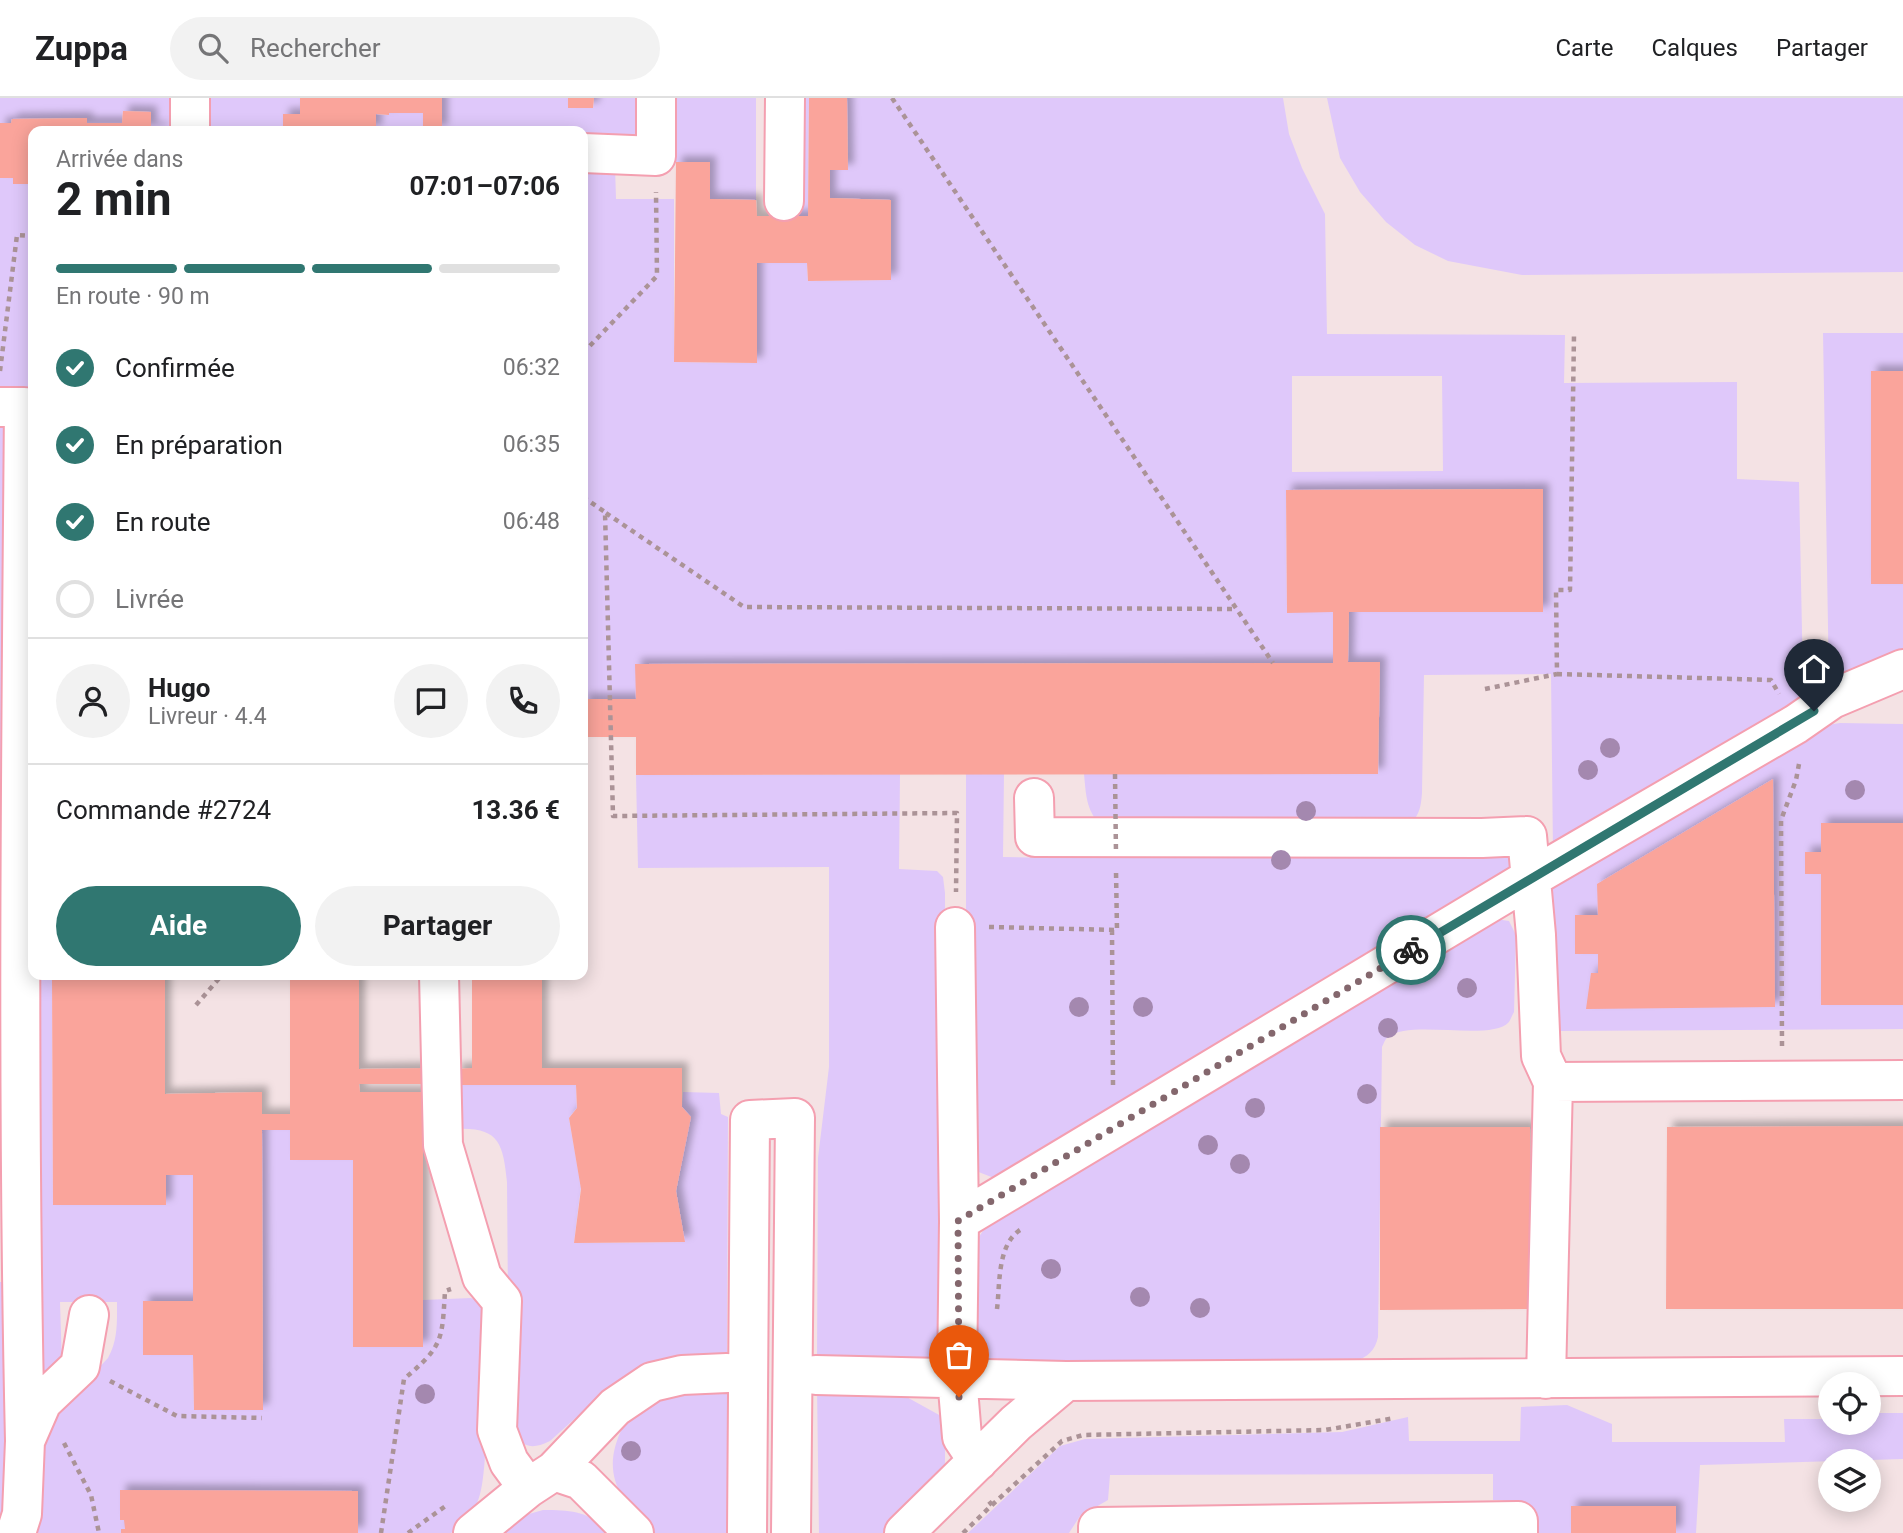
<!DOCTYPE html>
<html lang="fr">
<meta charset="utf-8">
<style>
body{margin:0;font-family:Roboto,sans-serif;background:#f2f2f2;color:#202124;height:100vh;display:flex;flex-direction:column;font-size:26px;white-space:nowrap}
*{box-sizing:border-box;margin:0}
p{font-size:23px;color:#757577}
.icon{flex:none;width:38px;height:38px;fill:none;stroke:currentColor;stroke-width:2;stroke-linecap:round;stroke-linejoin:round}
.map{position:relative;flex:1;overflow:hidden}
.details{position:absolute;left:28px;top:28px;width:560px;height:854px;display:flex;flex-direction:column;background:#fff;border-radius:14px;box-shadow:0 4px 18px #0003}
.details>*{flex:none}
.fabs{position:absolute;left:1818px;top:1274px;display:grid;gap:14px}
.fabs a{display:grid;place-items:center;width:63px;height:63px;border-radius:50%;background:#fff;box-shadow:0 4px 18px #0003;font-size:35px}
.pin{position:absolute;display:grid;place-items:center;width:60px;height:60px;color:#fff;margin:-72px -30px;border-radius:50% 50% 50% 0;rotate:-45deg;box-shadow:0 0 7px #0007}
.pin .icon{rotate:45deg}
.courier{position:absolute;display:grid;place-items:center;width:70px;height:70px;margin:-35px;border:5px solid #307771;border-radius:50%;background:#fff;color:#222;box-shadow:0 2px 9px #0007}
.summary em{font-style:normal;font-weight:700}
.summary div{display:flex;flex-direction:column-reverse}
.summary{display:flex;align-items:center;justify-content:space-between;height:119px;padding:0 28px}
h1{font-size:46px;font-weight:700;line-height:52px}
.bar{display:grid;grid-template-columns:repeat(4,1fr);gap:10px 7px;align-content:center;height:84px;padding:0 28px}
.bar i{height:9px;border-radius:5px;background:#e0e0e0}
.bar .current{background:#307771}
.bar p{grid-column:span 4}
.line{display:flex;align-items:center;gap:18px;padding:0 28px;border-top:2px solid #e0e0e0}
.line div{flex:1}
.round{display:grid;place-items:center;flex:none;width:74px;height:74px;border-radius:37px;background:#f2f2f2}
ol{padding:0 28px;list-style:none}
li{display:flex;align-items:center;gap:21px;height:77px}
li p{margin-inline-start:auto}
li .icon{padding:7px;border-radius:50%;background:#307771;color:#fff;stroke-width:4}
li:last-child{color:#757577}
li i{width:38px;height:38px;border:4px solid #e0e0e0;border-radius:50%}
.cta{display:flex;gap:14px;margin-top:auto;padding:14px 28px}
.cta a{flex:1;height:80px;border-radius:42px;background:#307771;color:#fff;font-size:28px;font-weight:700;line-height:80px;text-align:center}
.cta a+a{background:#f2f2f2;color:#202124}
header{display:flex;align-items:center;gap:42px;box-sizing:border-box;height:98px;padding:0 35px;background:#fff;border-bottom:2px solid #e0e0e0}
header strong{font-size:33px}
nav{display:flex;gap:38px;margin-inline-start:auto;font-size:24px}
.search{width:490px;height:63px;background:#f2f2f2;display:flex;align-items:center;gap:18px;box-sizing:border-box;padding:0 24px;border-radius:38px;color:#757577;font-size:26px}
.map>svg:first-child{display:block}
.green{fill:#dfc8fa;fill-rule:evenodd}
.building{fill:#faa49b;filter:url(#shadow)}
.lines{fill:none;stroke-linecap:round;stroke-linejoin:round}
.minor-casing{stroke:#f49fb0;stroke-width:42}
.path{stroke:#ab9397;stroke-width:4.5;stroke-dasharray:5 5;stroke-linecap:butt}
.minor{stroke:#fff;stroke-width:38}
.path-bridge{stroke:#ab9397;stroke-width:4.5;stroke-dasharray:5 5;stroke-linecap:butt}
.tree{fill:#a488af}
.done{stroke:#84676d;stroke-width:7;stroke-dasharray:0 12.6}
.route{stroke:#307771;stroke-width:9}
</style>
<header>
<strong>Zuppa</strong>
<div class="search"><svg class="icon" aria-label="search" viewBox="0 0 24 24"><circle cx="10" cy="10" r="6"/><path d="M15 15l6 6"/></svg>Rechercher</div>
<nav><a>Carte</a><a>Calques</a><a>Partager</a></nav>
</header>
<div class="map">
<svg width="1903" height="1435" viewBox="0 0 1903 1435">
<defs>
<filter id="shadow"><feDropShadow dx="6" dy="-6" stdDeviation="3.5" flood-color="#0004"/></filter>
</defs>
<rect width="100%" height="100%" fill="#f4e2e4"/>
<path class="green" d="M0 0H175V33L151 30V14L123 13 122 25H87L86 20 12 21 11 25H0Z
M204 0H300V16H283V33H204Z
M442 0H568L569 10H593L594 0H647L643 38 583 40V33H376V16L389 17V15H423L424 32 442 33Z
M675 0H756V102L710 101V64H676Z
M797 0H809L808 118H797Z
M847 0H1283L1289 36 1302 70 1325 116 1327 236 1565 237 1564 285 1737 284V381L1799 384 1803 583 1798 602 1792 610 1553 754 1551 576 1424 577 1422 695C1421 707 1420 716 1411 725L1100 726C1086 712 1086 696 1084 676H1378L1380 565 1348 564 1349 514H1543V391L1286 392 1287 514H1333V565L636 566V601H583V69L615 68 616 101H674V264L756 265 757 165H807L808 183 891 182V102L830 100V72H848ZM1442 278 1443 373 1292 374V278Z
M1327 0H1903V174L1522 177 1448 163 1415 147 1386 124 1360 94 1340 60Z
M0 80H13V86H33V460L2 840H0Z
M1823 235H1903V273L1871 274V486H1903V560L1829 587Z
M1840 625 1903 626V725H1822L1821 754H1805V776H1821V907H1903V931L1558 933 1551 792 1557 785 1828 627Z
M900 676 899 771 937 773 943 779 945 795 946 1241C943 1254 939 1259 926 1262L817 1264 818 1060 829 969V769L638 770 636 677Z
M966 676H1004L1003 759 1058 760 1075 754H1515L1508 776 994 1080 976 1073 966 1045Z
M1496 821 1509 823 1516 837 1514 914C1512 917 1511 921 1509 924 1491 944 1410 921 1388 939 1385 941 1384 945 1382 949L1378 1239C1375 1253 1368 1258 1355 1264H1037L983 1261 975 1253 977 1142 986 1128Z
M33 877H52L53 1107H166V1077H193V1203H144L193 1257 194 1312H263L262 1032H290V1061L353 1062V1249H423V1202L471 1200 478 1203 482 1210C485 1246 492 1380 476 1407 470 1418 460 1428 451 1435H31L46 1326 108 1260C118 1242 117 1224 117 1204H60L62 1268 56 1277 38 1279Z
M456 987H576L577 1010 569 1020 581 1089 574 1145 684 1144 676 1093 690 1019 682 1009 683 994 719 995 721 1016 728 1019 727 1262 601 1297 550 1343C528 1354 520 1347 509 1327L507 1084C503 1045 499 1029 456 1031Z
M0 1184H10L12 1386 0 1423Z
M817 1288 903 1297 941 1318 945 1341V1369L893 1435H819Z
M686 1290 734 1295V1435H647C623 1401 601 1379 620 1335 624 1326 631 1315 640 1309 654 1301 671 1296 686 1290Z
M1567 1307 1612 1326V1344H1785L1784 1321H1830V1325H1869V1315H1903V1361L1700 1367 1696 1435H1676V1408H1571V1435H1534C1523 1415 1519 1401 1493 1402V1376L1110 1377 1108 1402 1080 1418 1069 1435H968L1060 1348 1085 1341 1342 1334 1408 1319 1409 1343H1520L1521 1309Z
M543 1412C574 1412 589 1414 613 1435H497L522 1418Z"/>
<path class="building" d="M300 0H442V33L423 32V15H389V17L376 16V33H283V16H300Z
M568 0H594L593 10H568Z
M809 0H847L848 72H830V100L891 102V182L808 183 807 165H757V265L674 264 676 64H710V101L756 102 757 118H808Z
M123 13 151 14V30H161V33H33V86H13V80H0V25H11L12 21 87 20V25H122Z
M1871 273H1903V486H1871Z
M1543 391V514H1349L1348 564H1380L1378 676 636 677V639H583V601H636L635 566 1333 565V514L1287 515 1286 392Z
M1773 681 1775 909 1586 911 1591 875H1598V856H1575V817H1598L1597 786Z
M1821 725H1903V907H1821V776H1805V754H1821Z
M52 877H165V996L262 994V1016H290V877H359V971L429 970V986H359L360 994H423V1249H353V1062H290V1032H262L263 1312H194L193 1257H143V1203H193V1077H166V1107H53Z
M472 877H542V970H682V1009L691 1019 676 1093 685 1144 574 1145 581 1091 569 1020 577 1010 576 987H456L455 971 472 970Z
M1903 1028V1211H1666L1667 1029Z
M1380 1029H1530L1531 1211 1380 1212Z
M120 1392 358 1393V1435H121V1431H125L124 1422H120Z
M1571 1408H1676V1435H1571Z"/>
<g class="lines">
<defs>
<path id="minor" d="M190 0V33
M583 55 656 58V0
M784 103 785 0
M0 309H24C21 654 17 998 25 1343
M1034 700 1035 739 1482 740 1527 738 1536 837 1541 958 1553 984 1546 1281
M955 829 959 1123 957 1279 962 1339 978 1363
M439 877 443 1047 482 1179 502 1203 497 1332 509 1364 528 1390
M1553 984 1903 982
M959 1123 1529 781 1796 626 1832 601 1903 571
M816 1277 1066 1283 1903 1278
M554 1373 581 1382 634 1435
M16 1435 22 1416 25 1343 42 1304 80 1268 89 1217
M473 1435 528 1390 554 1373 615 1309 652 1284 682 1277 727 1275
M747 1435 750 1022 795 1020 791 1435
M904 1435 1016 1325 1066 1283
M1098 1435V1429L1518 1423V1435"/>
</defs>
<use href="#minor" class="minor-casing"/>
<path class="path" d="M892 0 1273 565
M583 255 657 178 656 94
M0 273 17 137 33 138
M583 399 605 414 613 718 957 715 956 794
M606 415 744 509 1237 511
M1557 576 1771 582 1779 596
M1485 591 1557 576 1556 492H1570L1574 237
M989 829 1117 832 1116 773
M1112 832 1113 988
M196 907 222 877
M1782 948 1781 722 1796 682 1799 666
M997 1211C1000 1187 997 1147 1020 1132
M110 1283 177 1318 262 1320
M64 1345 91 1397 99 1435
M992 1407 1062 1343 1083 1337 1325 1332 1395 1320
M381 1435 404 1281C443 1248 442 1243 445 1193L451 1191
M408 1435 447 1407
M963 1435 992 1407 987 1401"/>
<use href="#minor" class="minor"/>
<path class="path-bridge" d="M1115 676 1116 756"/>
</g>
<g class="tree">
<circle cx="1610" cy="650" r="10"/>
<circle cx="1588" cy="672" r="10"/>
<circle cx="1855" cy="692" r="10"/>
<circle cx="1306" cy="713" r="10"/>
<circle cx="1281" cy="762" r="10"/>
<circle cx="1467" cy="890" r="10"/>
<circle cx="1079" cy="909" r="10"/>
<circle cx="1143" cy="909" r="10"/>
<circle cx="1388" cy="930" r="10"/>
<circle cx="1367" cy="996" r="10"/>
<circle cx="1255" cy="1010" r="10"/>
<circle cx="1208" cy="1047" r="10"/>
<circle cx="1240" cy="1066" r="10"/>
<circle cx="1051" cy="1171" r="10"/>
<circle cx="1140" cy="1199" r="10"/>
<circle cx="1200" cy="1210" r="10"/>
<circle cx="425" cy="1296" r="10"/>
<circle cx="631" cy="1353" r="10"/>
</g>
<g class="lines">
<path class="done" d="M959 1299 958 1123 1411 852"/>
<path class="route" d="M1411 852 1814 613"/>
</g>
</svg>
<div class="fabs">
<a><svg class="icon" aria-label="locate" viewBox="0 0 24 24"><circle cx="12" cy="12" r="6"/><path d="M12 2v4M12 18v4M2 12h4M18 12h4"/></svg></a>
<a><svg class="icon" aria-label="layers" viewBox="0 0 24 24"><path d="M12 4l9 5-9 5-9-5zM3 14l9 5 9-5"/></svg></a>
</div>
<div class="pin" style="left:959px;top:1299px;background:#ea580c"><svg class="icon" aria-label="bag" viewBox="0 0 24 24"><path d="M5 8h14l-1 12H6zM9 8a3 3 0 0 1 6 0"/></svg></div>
<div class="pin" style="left:1814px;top:613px;background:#1f2937"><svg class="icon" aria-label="home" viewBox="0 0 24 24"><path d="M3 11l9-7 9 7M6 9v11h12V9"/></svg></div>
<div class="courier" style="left:1411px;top:852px"><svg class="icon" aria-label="bike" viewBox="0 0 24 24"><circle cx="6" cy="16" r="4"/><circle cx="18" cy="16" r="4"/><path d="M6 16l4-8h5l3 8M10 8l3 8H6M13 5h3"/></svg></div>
<section class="details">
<div class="summary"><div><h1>2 min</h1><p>Arrivée dans</p></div><em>07:01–07:06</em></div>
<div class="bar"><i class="current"></i><i class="current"></i><i class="current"></i><i></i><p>En route · 90 m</p></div>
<ol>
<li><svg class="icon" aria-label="check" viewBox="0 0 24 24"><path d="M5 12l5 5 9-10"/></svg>Confirmée<p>06:32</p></li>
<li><svg class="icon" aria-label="check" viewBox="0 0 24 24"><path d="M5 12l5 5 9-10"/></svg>En préparation<p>06:35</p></li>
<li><svg class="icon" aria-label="check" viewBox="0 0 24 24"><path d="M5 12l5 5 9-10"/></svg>En route<p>06:48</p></li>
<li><i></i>Livrée</li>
</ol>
<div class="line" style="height:126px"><a class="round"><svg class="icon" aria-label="person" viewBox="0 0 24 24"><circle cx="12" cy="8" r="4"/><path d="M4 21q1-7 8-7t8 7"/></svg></a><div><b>Hugo</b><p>Livreur · 4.4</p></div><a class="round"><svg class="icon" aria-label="chat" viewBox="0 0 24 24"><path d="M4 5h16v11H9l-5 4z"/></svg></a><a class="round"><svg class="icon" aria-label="phone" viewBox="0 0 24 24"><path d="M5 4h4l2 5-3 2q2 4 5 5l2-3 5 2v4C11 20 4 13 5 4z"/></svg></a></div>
<div class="line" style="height:91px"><div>Commande #2724</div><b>13.36 €</b></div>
<div class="cta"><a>Aide</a><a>Partager</a></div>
</section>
</div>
